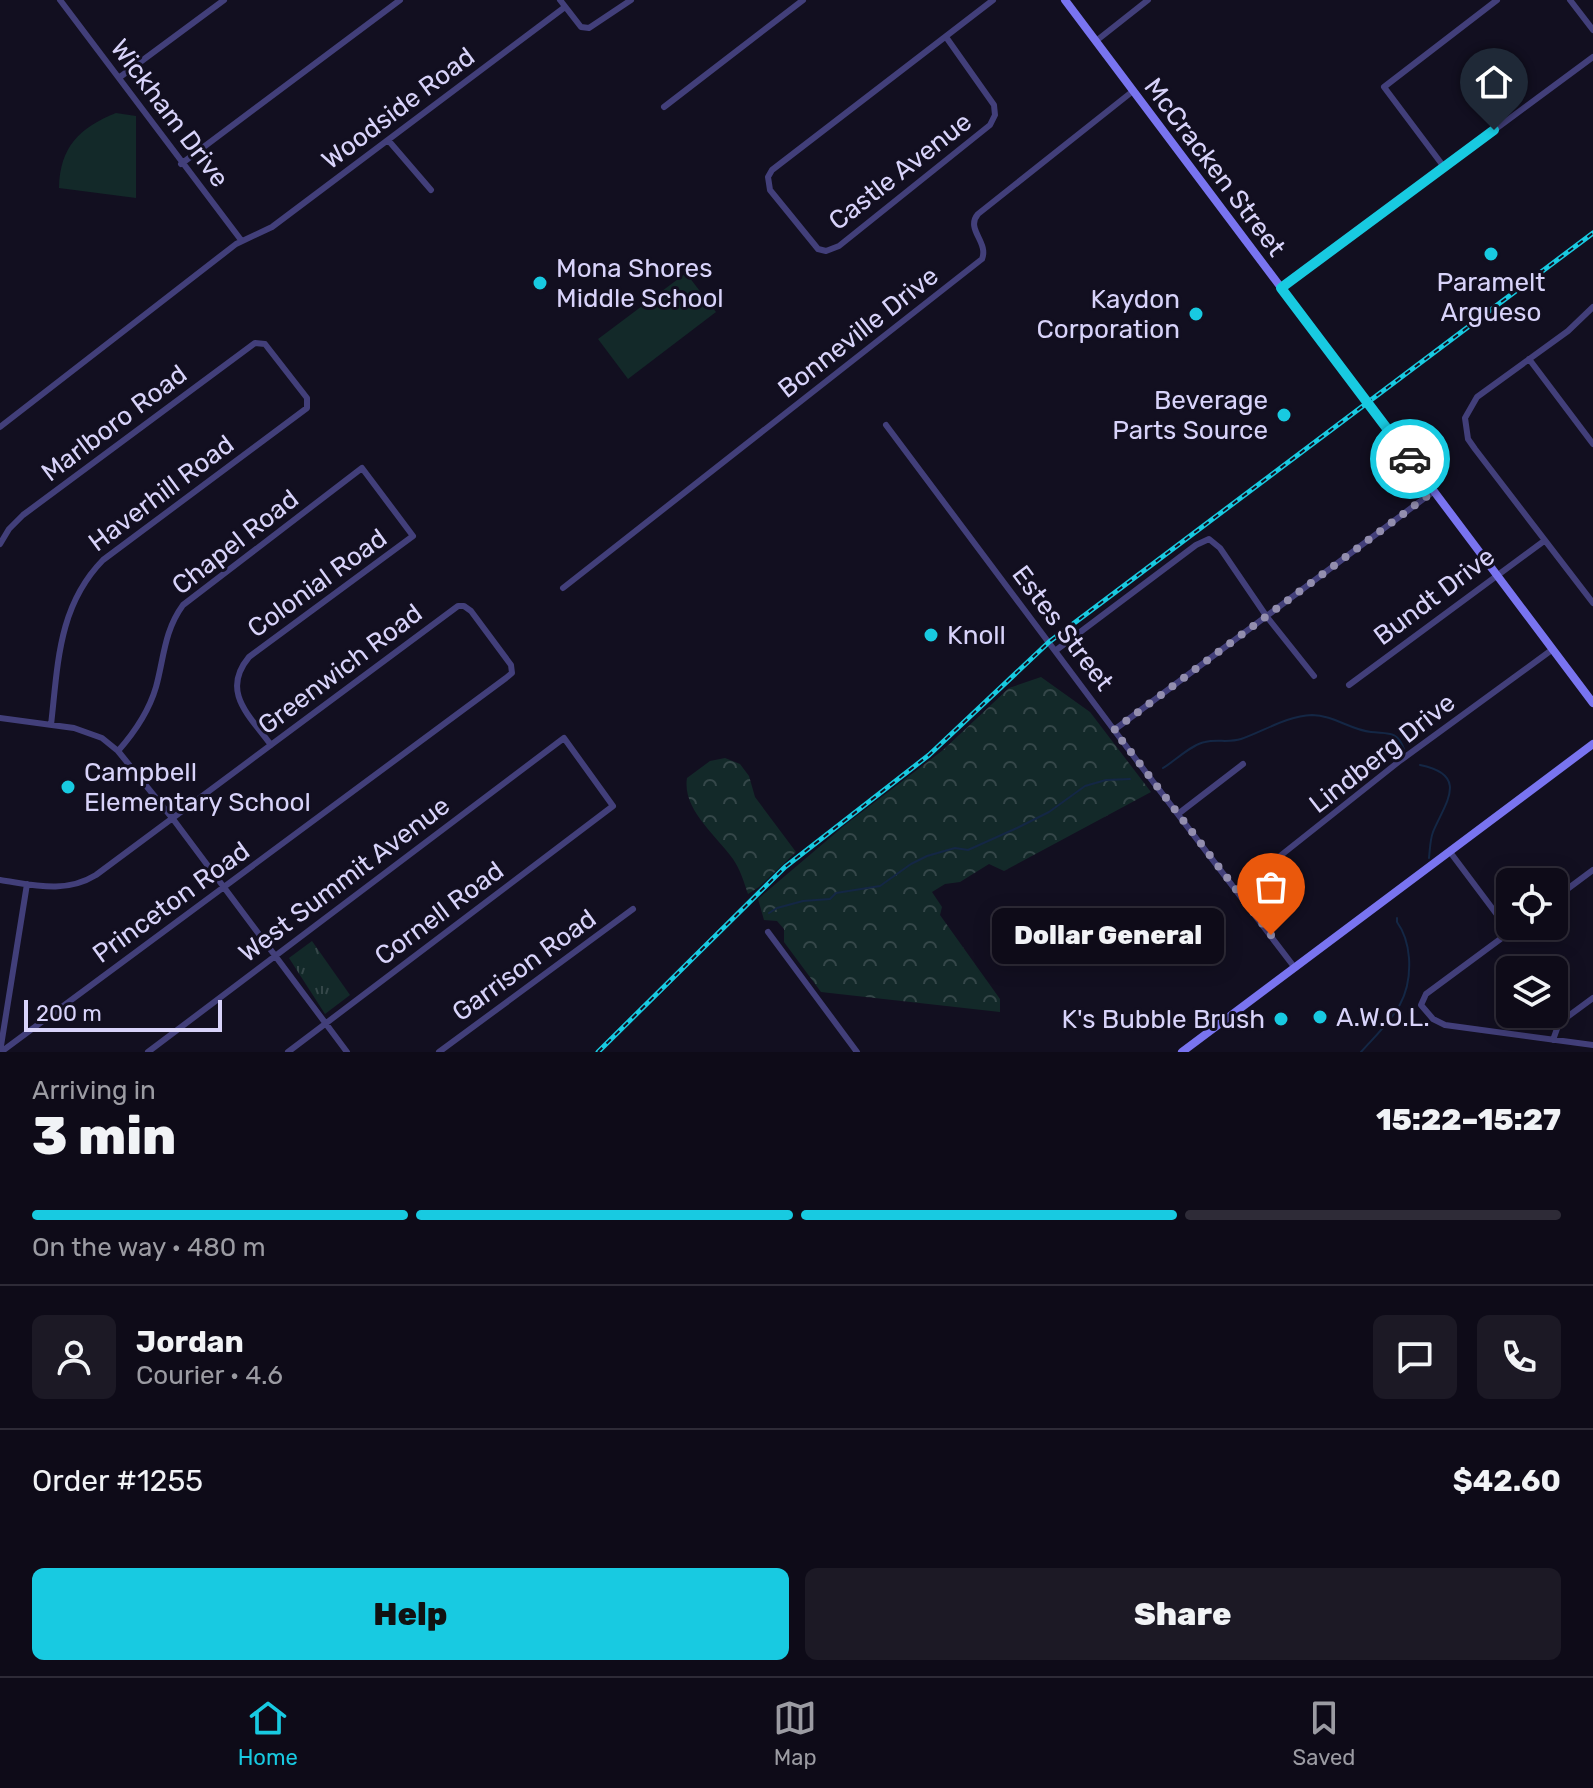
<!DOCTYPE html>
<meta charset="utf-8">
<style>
body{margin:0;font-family:Rubik,sans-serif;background:#1c1925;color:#f1f3f6;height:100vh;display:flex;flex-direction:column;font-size:30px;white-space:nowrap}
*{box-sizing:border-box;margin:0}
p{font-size:26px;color:#9b9ba2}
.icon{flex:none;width:44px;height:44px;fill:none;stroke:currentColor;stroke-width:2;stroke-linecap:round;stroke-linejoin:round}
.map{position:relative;height:1052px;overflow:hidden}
.details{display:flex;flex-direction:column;background:#0e0b18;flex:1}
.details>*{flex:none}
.controls{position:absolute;left:1496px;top:868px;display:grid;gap:16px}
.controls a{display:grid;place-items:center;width:72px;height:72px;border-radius:12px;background:#0e0b18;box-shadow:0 4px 20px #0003,0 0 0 2px #2e2b37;font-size:40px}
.scale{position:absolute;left:24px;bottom:20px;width:198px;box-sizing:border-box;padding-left:8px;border:4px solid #d8d3fa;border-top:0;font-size:22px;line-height:28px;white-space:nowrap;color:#d8d3fa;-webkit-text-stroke:6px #120f20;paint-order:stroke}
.pin{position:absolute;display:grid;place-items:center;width:68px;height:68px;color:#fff;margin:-82px -34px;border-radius:50% 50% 50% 0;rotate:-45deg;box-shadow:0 0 8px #0007}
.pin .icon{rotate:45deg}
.courier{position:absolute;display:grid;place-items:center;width:80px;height:80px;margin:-40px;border:6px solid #18cae1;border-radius:50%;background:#fff;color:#222;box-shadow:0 2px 10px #0007}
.bubble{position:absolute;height:56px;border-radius:12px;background:#0e0b18;box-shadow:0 4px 20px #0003,0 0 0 2px #2e2b37;font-size:26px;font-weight:800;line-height:56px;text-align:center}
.headline em{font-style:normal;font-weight:800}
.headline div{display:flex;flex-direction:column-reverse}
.headline{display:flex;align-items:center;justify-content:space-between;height:136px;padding:0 32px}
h1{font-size:52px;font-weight:800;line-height:60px}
.bar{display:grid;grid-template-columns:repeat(4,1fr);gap:12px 8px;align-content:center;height:96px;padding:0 32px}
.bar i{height:10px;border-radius:6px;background:#2e2b37}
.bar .on{background:#18cae1}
.bar p{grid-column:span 4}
.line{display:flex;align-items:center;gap:20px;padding:0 32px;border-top:2px solid #2e2b37}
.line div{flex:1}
.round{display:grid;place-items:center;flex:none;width:84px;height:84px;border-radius:12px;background:#1c1925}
.primary-button{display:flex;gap:16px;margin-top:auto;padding:16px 32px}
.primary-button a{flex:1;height:92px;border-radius:12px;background:#18cae1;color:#111;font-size:32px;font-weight:800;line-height:92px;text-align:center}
.primary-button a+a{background:#1c1925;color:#f1f3f6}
.menu{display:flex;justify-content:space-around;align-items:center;height:112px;border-top:2px solid #2e2b37;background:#0e0b18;font-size:22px;color:#9b9ba2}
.menu a{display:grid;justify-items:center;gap:4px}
.menu .on{color:#18cae1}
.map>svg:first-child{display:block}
.forest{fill:url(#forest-crowns)}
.park{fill:url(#park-tufts)}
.pitch{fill:#132929}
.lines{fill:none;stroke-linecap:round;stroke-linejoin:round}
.stream{stroke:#142745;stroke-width:2}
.street{stroke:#423f7a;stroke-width:6}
.secondary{stroke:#7974f0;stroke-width:8}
.rail-casing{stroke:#18cae1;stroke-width:5}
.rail{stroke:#120f20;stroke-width:2;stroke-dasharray:6;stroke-linecap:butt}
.done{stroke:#938eae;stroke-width:8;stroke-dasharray:0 14.4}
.route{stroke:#18cae1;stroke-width:10}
.poi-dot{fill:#18cae1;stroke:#120f20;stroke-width:3}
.labels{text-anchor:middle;stroke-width:6;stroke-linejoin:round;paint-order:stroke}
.street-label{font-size:26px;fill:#d8d3fa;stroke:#120f20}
.poi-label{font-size:26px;fill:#d8d3fa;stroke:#120f20;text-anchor:start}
</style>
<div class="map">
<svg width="1593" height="1052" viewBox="0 0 1593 1052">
<defs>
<pattern id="forest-crowns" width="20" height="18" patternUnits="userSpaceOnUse" patternTransform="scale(2)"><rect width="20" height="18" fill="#132929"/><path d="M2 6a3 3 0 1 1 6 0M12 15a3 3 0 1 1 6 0" fill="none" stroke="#354749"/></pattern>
<pattern id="park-tufts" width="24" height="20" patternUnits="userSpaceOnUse" patternTransform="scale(2)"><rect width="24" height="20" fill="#132929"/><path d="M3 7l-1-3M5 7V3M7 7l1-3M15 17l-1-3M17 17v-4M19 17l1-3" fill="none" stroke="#354749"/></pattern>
</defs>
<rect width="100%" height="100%" fill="#120f20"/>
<path class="forest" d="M1041 677 1090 712 1151 792 1004 871 989 864 960 882 945 884 932 892 942 907 940 915 1000 999V1012L821 992 784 942V929L777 921 764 920 758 899 845 825 943 750 1009 688Z
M725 758 740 764 749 776 755 797 796 852 759 887 748 894C744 882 740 869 733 859 716 835 682 809 687 778L710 761Z"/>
<path class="park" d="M312 941 350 995 325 1014 289 958Z"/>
<path class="pitch" d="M116 113 136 116V198L59 188C60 147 79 128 116 113Z
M686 273 716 312 628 379 598 339Z"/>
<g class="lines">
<path class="stream" d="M1420 765C1470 775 1445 803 1433 832 1430 840 1430 849 1429 858
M1163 768C1175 761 1192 744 1205 742 1217 739 1229 743 1241 739 1264 731 1287 716 1312 715 1333 715 1351 730 1371 732 1388 734 1397 730 1404 749
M769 913 777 908 803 901 830 899 836 893 880 886 911 864 927 856 955 848 968 850 1017 828 1049 812 1085 786 1106 780 1130 779
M1361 1052C1389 1021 1412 1003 1409 958 1408 945 1405 933 1397 922V918"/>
<path class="street" d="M60 0 241 240
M560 0 581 27 589 28 631 0
M1570 0 1593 30
M946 37 994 105 995 115 990 125 839 246 826 251 818 249 770 190 768 177 772 170 993 0
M1096 41 1148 0
M120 77 224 0
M664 107 803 0
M388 140 431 190
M181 164 400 0
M1444 167 1384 87 1497 0
M1281 288 1593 57
M1593 307 1568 331 1477 397 1465 418 1468 439 1475 449 1593 603
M1529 359 1593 444
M886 425 1138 762 1295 968
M0 427 236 244 272 227 565 7
M0 544 9 529 23 515 255 343 265 344 307 398V408L103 560C58 606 58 664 51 725
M563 588 982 259C989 242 965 229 978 214L1133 91
M1055 651 1196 545 1209 539 1220 548 1267 617 1314 676
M1349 685 1544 541
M0 718 74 728 102 738 118 751 173 819 347 1052
M1114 730 1434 491
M118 751C134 733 149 711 156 687 164 658 164 631 183 605L362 468 413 536 249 657C220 692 250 716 271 745
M1178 814 1243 764
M1450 852 1510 932
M0 880C34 885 65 894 96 875L458 606H464L471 611 511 665 512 673 506 678 1 1052
M1236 891 1401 760 1553 649
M1554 899 1593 870
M1518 926 1426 994 1421 1005 1433 1019 1445 1025 1593 1045
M768 932 857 1052
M1553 1040 1559 1023 1593 998
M0 1052 27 884
M148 1052 564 738 613 806 288 1052
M439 1052 633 909"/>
<path class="secondary" d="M1065 0 1593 703
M1182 1052 1593 744"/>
<defs>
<path id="rail" d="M598 1052 785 867 929 755 1049 642 1593 233"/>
</defs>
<use href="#rail" class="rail-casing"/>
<use href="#rail" class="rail"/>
</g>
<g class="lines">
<path class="done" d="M1271 935 1114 730 1434 491 1410 459"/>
<path class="route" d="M1410 459 1281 288 1494 130"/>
</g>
<g class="poi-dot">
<circle cx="1491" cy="254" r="8"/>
<circle cx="540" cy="283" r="8"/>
<circle cx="1196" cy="314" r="8"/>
<circle cx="1284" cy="415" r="8"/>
<circle cx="931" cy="635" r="8"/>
<circle cx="68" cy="787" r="8"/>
<circle cx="1320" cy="1017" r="8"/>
<circle cx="1281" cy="1019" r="8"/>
</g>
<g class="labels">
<g class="street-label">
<text transform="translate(398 108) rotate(-37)" y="9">Woodside Road</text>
<text transform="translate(170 113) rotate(53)" y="9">Wickham Drive</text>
<text transform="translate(1215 167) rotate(53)" y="9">McCracken Street</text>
<text transform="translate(900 171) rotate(-38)" y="9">Castle Avenue</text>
<text transform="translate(858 332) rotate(-38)" y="9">Bonneville Drive</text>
<text transform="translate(114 423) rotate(-37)" y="9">Marlboro Road</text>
<text transform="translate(161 493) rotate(-37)" y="9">Haverhill Road</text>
<text transform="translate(235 542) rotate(-38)" y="9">Chapel Road</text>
<text transform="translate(317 583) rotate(-36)" y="9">Colonial Road</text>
<text transform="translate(1434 596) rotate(-37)" y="9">Bundt Drive</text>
<text transform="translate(1063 628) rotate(53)" y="9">Estes Street</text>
<text transform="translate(340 669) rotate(-37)" y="9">Greenwich Road</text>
<text transform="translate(1382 753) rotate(-38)" y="9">Lindberg Drive</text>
<text transform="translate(344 879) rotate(-37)" y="9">West Summit Avenue</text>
<text transform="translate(171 902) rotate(-36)" y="9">Princeton Road</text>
<text transform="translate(439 913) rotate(-37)" y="9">Cornell Road</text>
<text transform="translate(524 965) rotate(-36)" y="9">Garrison Road</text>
</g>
<g class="poi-label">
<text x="556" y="277">Mona Shores<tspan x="556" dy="30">Middle School</tspan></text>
<text x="1491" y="291" text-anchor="middle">Paramelt<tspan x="1491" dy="30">Argueso</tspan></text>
<text x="1180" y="308" text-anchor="end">Kaydon<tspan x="1180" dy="30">Corporation</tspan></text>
<text x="1268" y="409" text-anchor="end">Beverage<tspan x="1268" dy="30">Parts Source</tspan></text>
<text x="947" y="644">Knoll</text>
<text x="84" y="781">Campbell<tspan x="84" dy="30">Elementary School</tspan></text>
<text x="1336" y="1026">A.W.O.L.</text>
<text x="1265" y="1028" text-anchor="end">K's Bubble Brush</text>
</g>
</g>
</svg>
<div class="controls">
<a><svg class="icon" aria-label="locate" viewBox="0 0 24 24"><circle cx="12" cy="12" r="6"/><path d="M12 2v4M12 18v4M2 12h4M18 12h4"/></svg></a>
<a><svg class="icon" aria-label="layers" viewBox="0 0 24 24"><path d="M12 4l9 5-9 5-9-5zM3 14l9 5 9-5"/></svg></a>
</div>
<div class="scale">200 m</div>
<div class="pin" style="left:1271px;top:935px;background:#ea580c"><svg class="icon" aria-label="bag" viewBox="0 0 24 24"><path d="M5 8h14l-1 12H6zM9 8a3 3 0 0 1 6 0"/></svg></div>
<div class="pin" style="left:1494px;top:130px;background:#1f2937"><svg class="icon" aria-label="home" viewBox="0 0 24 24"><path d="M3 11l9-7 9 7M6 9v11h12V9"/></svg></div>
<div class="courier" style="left:1410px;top:459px"><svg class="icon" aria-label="car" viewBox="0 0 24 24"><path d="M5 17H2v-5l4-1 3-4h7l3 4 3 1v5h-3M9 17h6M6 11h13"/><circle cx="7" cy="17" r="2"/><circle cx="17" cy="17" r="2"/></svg></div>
<div class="bubble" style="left:992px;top:908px;width:232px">Dollar General</div>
</div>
<section class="details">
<div class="headline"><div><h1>3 min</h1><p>Arriving in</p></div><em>15:22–15:27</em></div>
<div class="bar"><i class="on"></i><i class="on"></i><i class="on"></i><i></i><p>On the way · 480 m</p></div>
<div class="line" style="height:144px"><a class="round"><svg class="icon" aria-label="person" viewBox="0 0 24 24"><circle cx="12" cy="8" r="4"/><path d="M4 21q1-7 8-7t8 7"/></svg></a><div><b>Jordan</b><p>Courier · 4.6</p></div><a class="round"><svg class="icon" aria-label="chat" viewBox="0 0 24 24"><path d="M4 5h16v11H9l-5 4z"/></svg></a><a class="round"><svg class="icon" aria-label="phone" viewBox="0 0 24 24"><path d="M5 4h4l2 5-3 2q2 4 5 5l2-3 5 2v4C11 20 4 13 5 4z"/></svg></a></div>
<div class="line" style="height:104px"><div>Order #1255</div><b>$42.60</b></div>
<div class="primary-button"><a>Help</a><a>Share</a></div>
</section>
<nav class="menu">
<a class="on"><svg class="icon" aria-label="home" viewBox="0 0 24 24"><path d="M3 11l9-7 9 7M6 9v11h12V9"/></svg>Home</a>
<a><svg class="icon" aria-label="map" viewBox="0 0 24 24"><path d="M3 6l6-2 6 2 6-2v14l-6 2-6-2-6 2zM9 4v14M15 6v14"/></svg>Map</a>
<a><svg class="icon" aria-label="saved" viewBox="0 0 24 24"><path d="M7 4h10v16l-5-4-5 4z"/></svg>Saved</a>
</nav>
